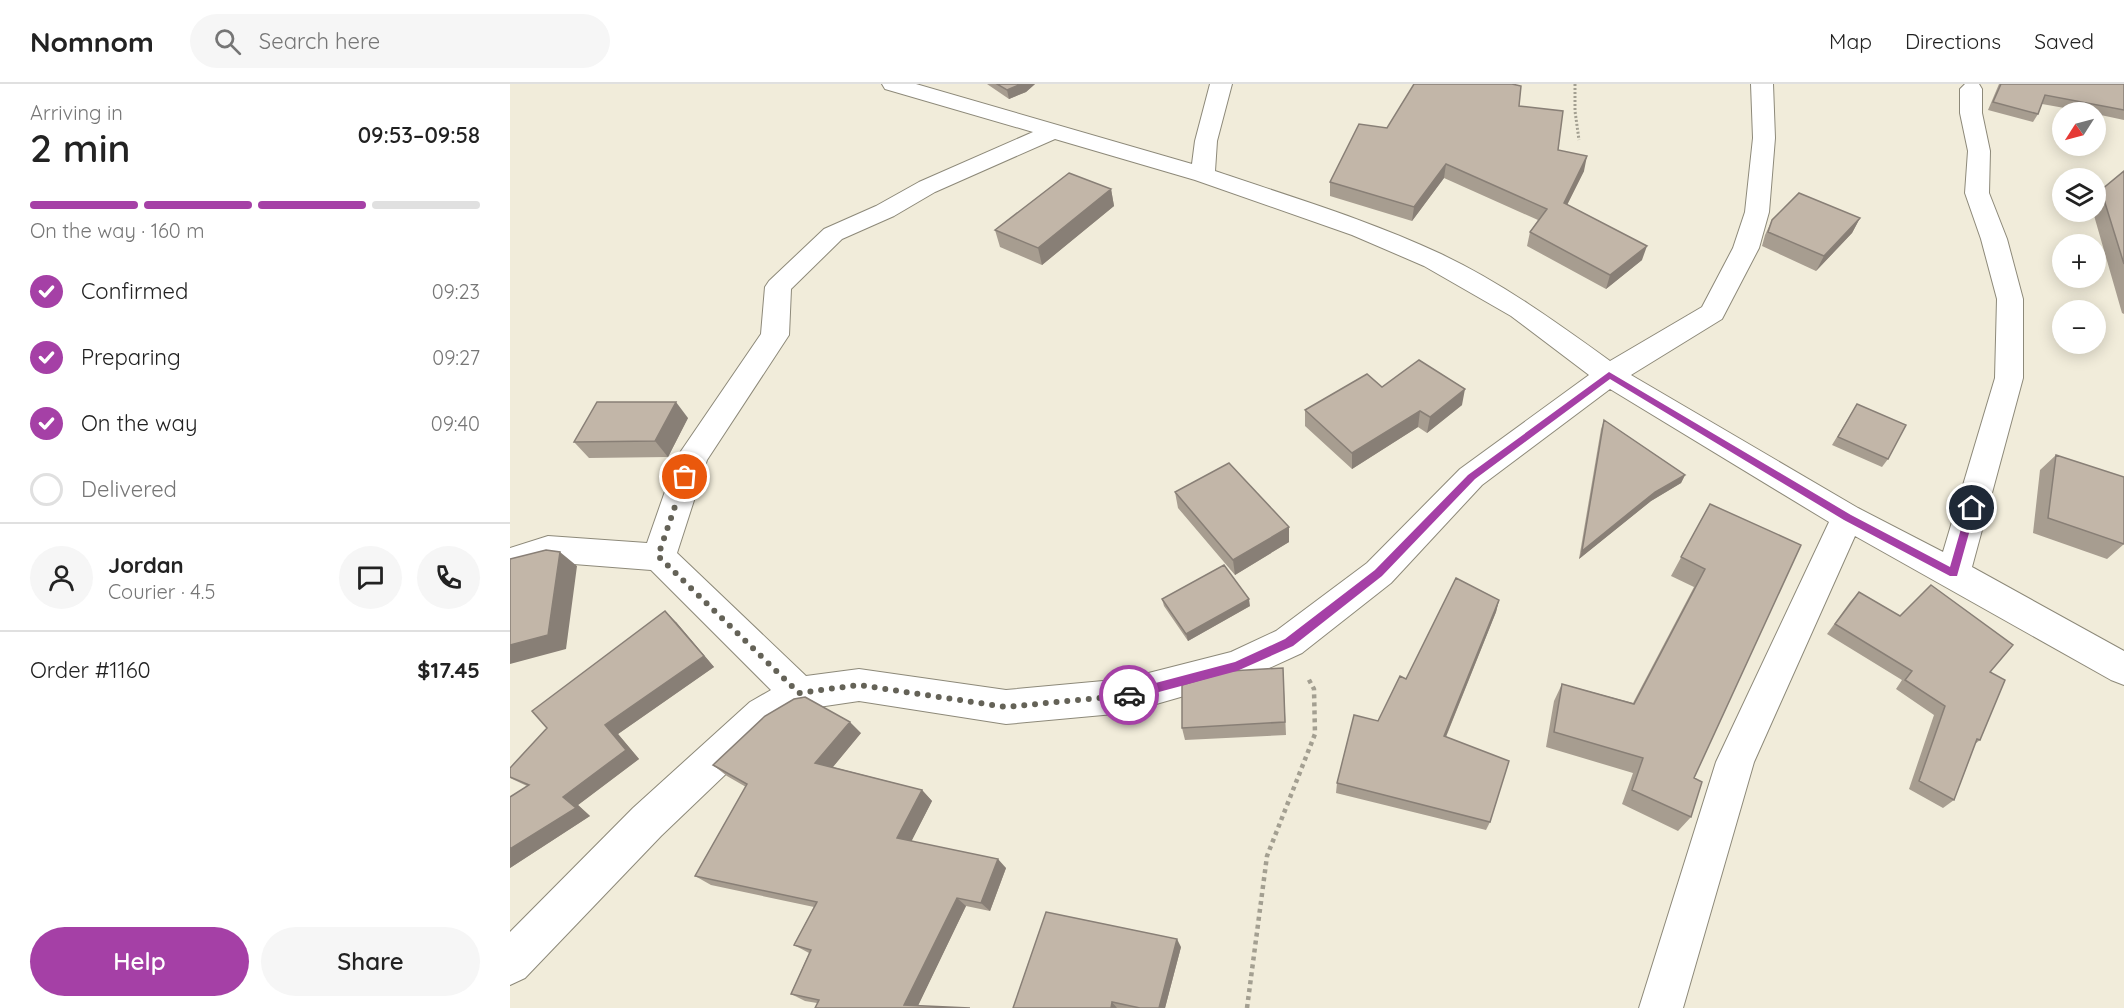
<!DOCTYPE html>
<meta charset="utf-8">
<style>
body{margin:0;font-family:Quicksand,sans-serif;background:#f6f6f6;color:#222;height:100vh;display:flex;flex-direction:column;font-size:22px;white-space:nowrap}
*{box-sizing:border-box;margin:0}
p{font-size:20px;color:#767676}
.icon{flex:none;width:33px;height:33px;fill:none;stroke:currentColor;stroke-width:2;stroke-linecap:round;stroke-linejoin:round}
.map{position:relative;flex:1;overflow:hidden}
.details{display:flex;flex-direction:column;background:#fff;width:510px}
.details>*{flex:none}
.needle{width:39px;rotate:234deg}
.fabs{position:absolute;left:1542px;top:18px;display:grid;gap:12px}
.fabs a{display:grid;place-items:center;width:54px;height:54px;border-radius:50%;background:#fff;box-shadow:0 3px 15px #0003;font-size:30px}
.pin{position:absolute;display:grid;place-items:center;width:51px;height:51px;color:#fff;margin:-26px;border:3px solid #fff;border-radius:50%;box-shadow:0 2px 6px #0007}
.courier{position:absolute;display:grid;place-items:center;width:60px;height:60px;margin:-30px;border:4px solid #a540a6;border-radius:50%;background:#fff;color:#222;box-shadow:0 2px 8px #0007}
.headline em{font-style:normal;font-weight:600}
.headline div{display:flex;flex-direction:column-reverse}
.headline{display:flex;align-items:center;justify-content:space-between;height:102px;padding:0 30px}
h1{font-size:39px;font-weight:600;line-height:45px}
.bar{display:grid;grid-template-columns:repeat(4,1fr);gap:9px 6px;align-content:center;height:72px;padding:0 30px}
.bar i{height:8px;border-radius:4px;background:#e0e0e0}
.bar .selected{background:#a540a6}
.bar p{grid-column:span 4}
.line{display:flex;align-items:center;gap:15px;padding:0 30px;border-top:2px solid #e0e0e0}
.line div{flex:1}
.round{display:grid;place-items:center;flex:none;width:63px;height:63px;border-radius:32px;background:#f6f6f6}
ol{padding:0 30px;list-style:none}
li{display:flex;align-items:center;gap:18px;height:66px}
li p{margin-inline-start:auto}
li .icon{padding:6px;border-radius:50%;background:#a540a6;color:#fff;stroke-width:4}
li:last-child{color:#767676}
li i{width:33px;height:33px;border:3px solid #e0e0e0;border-radius:50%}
.button{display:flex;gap:12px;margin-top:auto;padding:12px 30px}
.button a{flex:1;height:69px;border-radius:36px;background:#a540a6;color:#fff;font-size:24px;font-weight:600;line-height:69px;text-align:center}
.button a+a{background:#f6f6f6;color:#222}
header{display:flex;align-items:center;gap:36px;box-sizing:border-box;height:84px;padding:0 30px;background:#fff;border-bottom:2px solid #e0e0e0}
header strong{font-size:28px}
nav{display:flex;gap:33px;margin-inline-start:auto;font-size:21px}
.search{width:420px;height:54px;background:#f6f6f6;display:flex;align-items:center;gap:15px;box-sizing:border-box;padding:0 21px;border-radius:33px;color:#767676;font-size:22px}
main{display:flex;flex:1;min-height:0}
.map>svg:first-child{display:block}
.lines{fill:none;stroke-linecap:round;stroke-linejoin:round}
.minor-casing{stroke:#8d8979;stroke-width:2}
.path-far1{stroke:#a39f91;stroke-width:3;stroke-dasharray:2 2;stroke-linecap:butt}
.path{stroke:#a39f91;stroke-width:4.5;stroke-dasharray:4 4;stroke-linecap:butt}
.minor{fill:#fff;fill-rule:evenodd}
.wall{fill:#a79d90}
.shaded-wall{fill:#887f76}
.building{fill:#c2b6a8;stroke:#887f76;stroke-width:1.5}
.route{fill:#a540a6}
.done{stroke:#646257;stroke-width:6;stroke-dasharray:0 10.8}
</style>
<header>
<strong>Nomnom</strong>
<div class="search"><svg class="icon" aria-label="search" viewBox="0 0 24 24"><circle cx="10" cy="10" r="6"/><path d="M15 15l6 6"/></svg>Search here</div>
<nav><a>Map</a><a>Directions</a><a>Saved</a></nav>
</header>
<main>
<section class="details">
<div class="headline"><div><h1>2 min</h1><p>Arriving in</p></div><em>09:53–09:58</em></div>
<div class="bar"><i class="selected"></i><i class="selected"></i><i class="selected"></i><i></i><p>On the way · 160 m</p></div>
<ol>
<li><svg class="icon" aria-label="check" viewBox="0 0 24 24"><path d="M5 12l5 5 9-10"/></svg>Confirmed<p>09:23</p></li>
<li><svg class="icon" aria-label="check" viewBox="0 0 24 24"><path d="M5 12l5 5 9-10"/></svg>Preparing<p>09:27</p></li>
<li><svg class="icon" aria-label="check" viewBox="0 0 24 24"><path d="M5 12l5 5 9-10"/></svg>On the way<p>09:40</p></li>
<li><i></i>Delivered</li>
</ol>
<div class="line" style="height:108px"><a class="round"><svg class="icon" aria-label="person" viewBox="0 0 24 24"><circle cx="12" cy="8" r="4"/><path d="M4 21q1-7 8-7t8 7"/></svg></a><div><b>Jordan</b><p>Courier · 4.5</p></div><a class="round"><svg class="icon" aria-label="chat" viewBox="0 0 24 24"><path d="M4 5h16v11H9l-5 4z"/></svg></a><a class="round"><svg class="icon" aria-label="phone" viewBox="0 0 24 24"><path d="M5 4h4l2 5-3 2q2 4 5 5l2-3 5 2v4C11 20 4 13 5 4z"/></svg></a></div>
<div class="line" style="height:78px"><div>Order #1160</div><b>$17.45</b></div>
<div class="button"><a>Help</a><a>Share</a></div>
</section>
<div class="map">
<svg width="1614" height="924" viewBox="0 0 1614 924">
<rect width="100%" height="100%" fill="#f1ecda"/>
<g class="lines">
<defs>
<path id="minor" d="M372 0H406L682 80 685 57 700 0H722L707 57 705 87C781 113 859 136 931 170 992 199 1046 238 1100 277L1192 223 1223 164 1235 128 1243 54 1241 0H1263L1265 54 1259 128 1249 164 1212 235 1121 291 1348 424 1433 468 1485 294 1487 215 1471 155 1455 109 1458 67 1450 29V5L1455 0H1469L1472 5V29L1480 67 1479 109 1497 155 1513 215V294L1462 483 1614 567V601L1601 596 1345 452 1244 678 1173 924H1129L1206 678 1319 438 1100 305 972 401 881 499 792 569 740 593 615 629 496 640 349 617 295 625 266 642 151 752 15 894 0 901V848L123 724 240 618 261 606 141 486 38 478 0 492V464L38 452 137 459 167 373 251 250 255 203 259 197 314 145 366 122 409 98 523 48 375 5ZM545 55 685 96 842 151 914 182 1001 232 1079 291 950 385 857 479 766 547 721 568 615 595 496 606 349 585 296 592 167 469 197 376 279 251 281 205 332 155 384 132 425 108Z"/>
</defs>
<use href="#minor" class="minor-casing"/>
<path class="path-far1" d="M1065 0V27L1069 56"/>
<path class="path" d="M737 924 757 772 805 650 804 605 798 594"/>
<use href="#minor" class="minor"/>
</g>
<path class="wall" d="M477 0H525L516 8 499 15Z
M1489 0H1614V36L1586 30V28H1577L1532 20 1528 30 1523 38 1478 26Z
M1009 22 1048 66 1074 87 1057 121 1132 176 1096 205 1017 162 1020 148 1028 136 934 94 902 137 820 112V98L877 44Z
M1614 87V230L1612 229 1583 128H1586V114L1591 106Z
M601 105 604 122 532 181 490 163 485 146Z
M1350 134 1342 149 1306 187 1252 162 1255 151 1262 136Z
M872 303 952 321 917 349 908 343 842 385 795 342V326Z
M1347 320 1378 375 1372 383 1322 361Z
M178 334 158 373 79 374 64 358Z
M1094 336 1175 391 1171 399 1141 417 1069 475 1091 345Z
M1546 371 1614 460 1597 475 1523 449 1530 386Z
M665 408 779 443V458L725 491 668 424Z
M1200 420 1184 694 1181 733 1168 747 1112 720 1123 689 1036 663 1044 617 1052 600 1123 619 1184 503 1161 492Z
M1349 508 1480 588 1470 656 1465 660 1444 716 1433 724 1399 705 1424 631 1386 605 1392 596 1317 550 1340 518Z
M652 515 740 522 678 557 654 522Z
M989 516 986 528 936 653 980 738 976 746 826 709 827 699 896 595Z
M166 538 204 583 108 650 129 675 68 721 80 732 0 784V713L17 702 0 694V684Z
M773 584 776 651 675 656 672 644Z
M351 649 323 683 412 706 422 717 401 757 496 784 480 827 456 822 408 921 307 919 295 917 281 910 299 869 284 861 304 823 201 801 185 792 236 703 217 692 203 681Z
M671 863 655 924H503Z"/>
<path class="shaded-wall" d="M511 0H525L516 8 499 15 497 6Z
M1077 72 1074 87 1051 133 1054 119Z
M936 80 934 94 902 137 904 123Z
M601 105 604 122 532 181 528 164Z
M1350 134 1342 149 1306 187 1314 172Z
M1137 162 1132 176 1096 205 1100 191Z
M955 305 952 321 917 349 920 333Z
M166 318 178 334 158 373 145 357Z
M910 327 908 343 842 385V369Z
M1175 391 1171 399 1141 417 1069 475 1072 467 1145 408Z
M779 443V458L725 491 723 476Z
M50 468 67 482 56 565 0 580V561Z
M739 515 740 522 678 557 676 550Z
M989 516 986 528 932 662 934 652Z
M155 527 166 538 204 583 108 650 129 675 68 721 80 732 0 784V765L53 713Z
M340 638 351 649 317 690 305 679Z
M412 706 422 717 398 764 387 754Z
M488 775 496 784 480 827 471 819Z
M447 814 456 822 407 924 394 921Z
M667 855 671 863 655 924H649Z
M602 918 607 924H601Z"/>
<path class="building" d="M487 0H511L497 6Z
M904 0H1002L1011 2 1009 22 1053 27 1048 66 1077 72 1054 119 1137 162 1100 191 1020 148 1037 125 936 80 904 123 820 98 849 40 877 44Z
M1491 0H1614V26L1535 11 1528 30 1483 18Z
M1614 87V180L1591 106Z
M559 89 601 105 528 164 485 146Z
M1289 109 1350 134 1314 172 1258 148 1262 136Z
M909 276 955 305 920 333 910 327 842 369 795 326 857 290 872 303Z
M87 318H166L145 357 64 358Z
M1347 320 1396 341 1378 375 1328 353Z
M1094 336 1175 391 1145 408 1072 467Z
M1546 371 1614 393V460L1538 434Z
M719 379 779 443 723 476 665 408Z
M1200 420 1291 461 1184 694 1192 698 1181 733 1122 706 1133 674 1044 648 1052 600 1124 620 1195 485 1171 473Z
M36 466 50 468 38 551 0 561V475Z
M714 481 739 515 676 550 652 515Z
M946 494 989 516 934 652 999 677 980 738 827 699 844 631 868 637 890 592 896 595Z
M1421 501 1503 561 1480 588 1495 596 1470 656 1467 655 1444 716 1409 697 1435 622 1395 596 1402 587 1325 540 1349 508 1390 532Z
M155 527 194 572 95 641 116 666 53 713 66 724 0 765V713L19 701 0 693V684L37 644 22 627Z
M773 584 775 638 672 644V601L720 587Z
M295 613 340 638 305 679 412 706 387 754 488 775 471 819 447 814 394 921 460 924H305L309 916 281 910 301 866 284 861 307 818 185 792 237 700 203 681 255 632 284 615Z
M536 828 667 855 649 924H630L602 918 601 924H503Z"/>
<path class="route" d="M1099 288 1341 431 1440 483 1457 424 1462 420 1465 422 1466 424 1447 492H1440L1334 436 1100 295 965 395 872 492 783 562 727 587 619 616 615 614V607L619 606 725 578 775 555 865 486 958 391Z"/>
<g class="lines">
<path class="done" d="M175 393 148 472 289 609 349 601 496 623 619 611"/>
</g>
</svg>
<div class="fabs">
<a><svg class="needle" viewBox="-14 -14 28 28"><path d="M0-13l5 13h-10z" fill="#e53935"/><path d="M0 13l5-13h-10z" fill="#767676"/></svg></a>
<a><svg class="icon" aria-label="layers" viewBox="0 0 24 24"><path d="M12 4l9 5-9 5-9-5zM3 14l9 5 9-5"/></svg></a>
<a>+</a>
<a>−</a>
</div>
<div class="pin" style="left:175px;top:393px;background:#ea580c"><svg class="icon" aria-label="bag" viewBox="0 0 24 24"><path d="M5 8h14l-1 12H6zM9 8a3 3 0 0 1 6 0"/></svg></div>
<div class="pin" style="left:1462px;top:424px;background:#1f2937"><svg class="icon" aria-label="home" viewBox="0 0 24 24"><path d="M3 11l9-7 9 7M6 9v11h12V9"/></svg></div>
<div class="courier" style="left:619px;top:611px"><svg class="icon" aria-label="car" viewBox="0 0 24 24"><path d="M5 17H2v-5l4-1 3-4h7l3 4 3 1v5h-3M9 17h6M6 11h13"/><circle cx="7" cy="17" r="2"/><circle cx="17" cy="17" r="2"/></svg></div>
</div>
</main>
